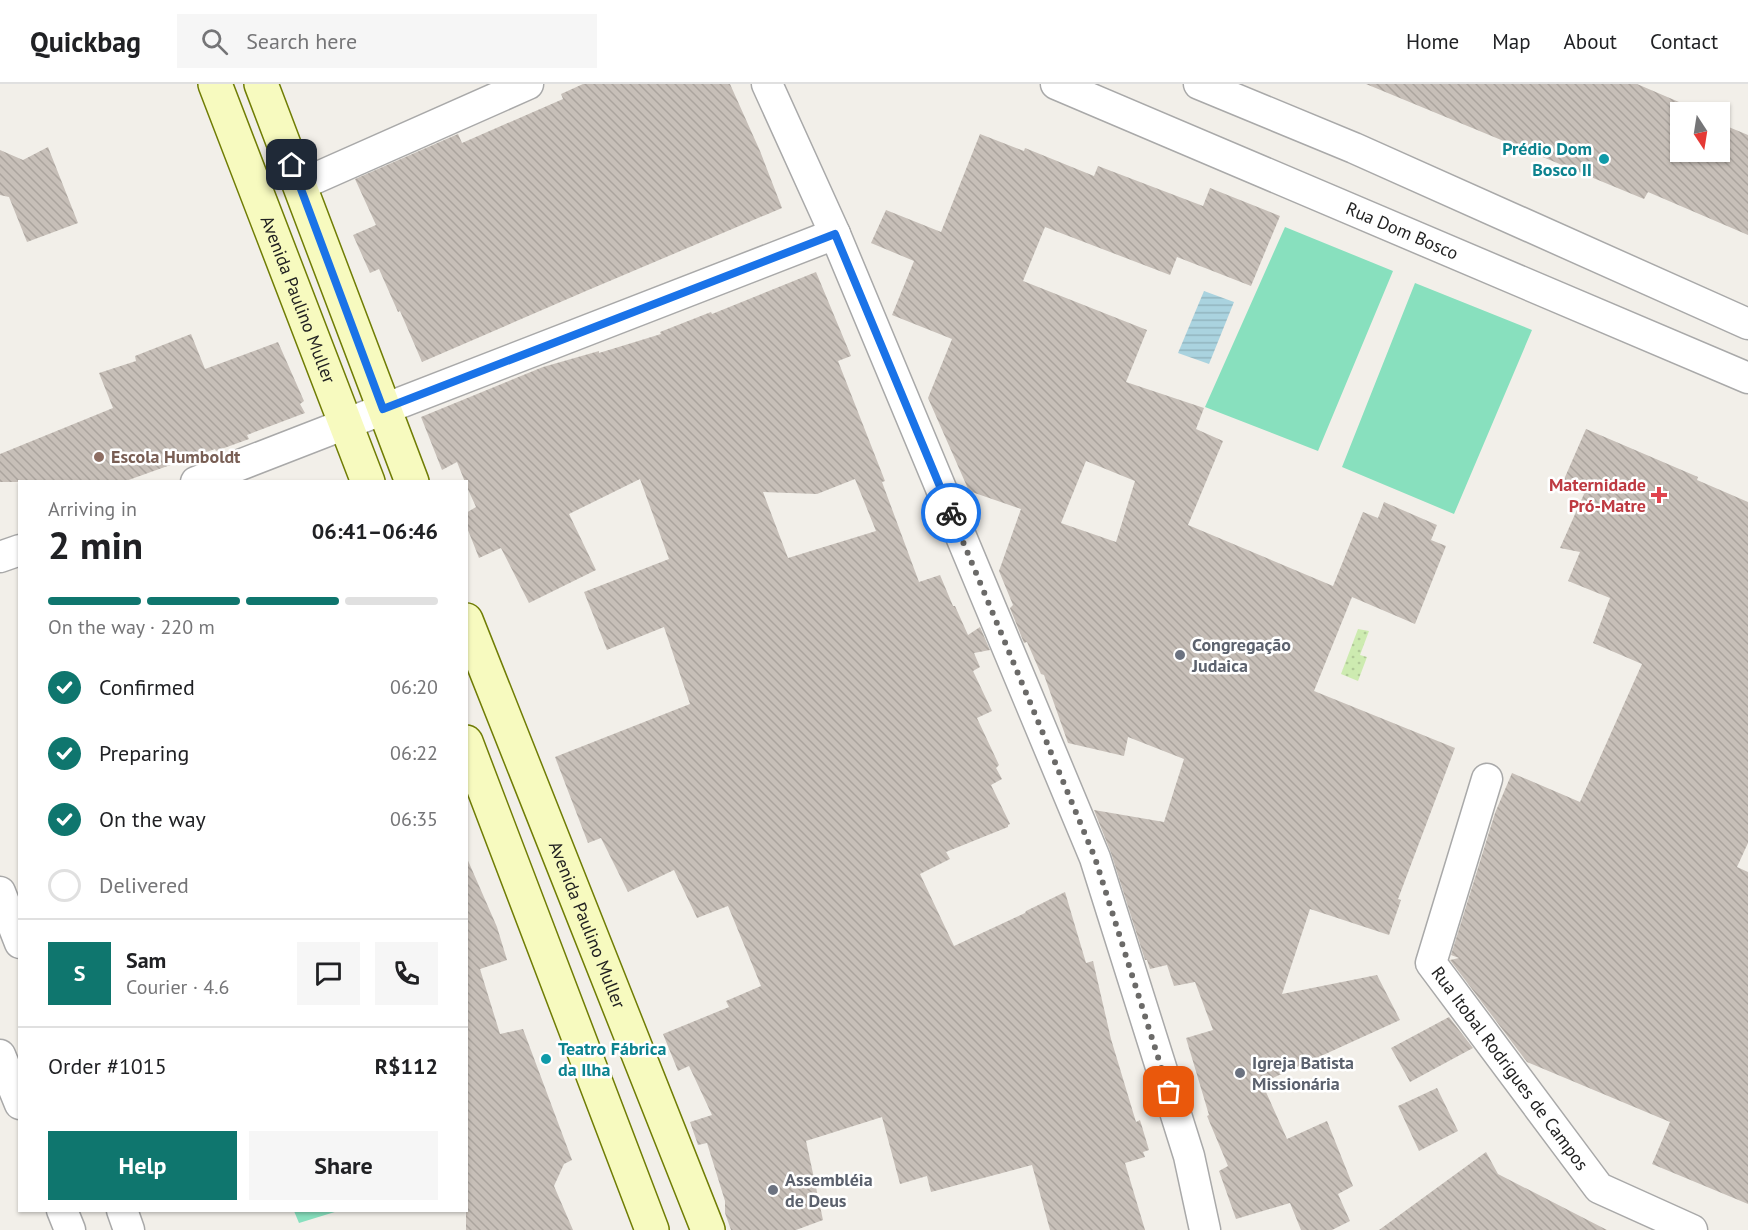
<!DOCTYPE html>
<meta charset="utf-8">
<style>
body{margin:0;font-family:"PT Sans",sans-serif;background:#f6f6f6;color:#202124;height:100vh;display:flex;flex-direction:column;font-size:22px;white-space:nowrap}
*{box-sizing:border-box;margin:0}
p{font-size:20px;color:#757577}
.icon{flex:none;width:33px;height:33px;fill:none;stroke:currentColor;stroke-width:2;stroke-linecap:round;stroke-linejoin:round}
.map{position:relative;flex:1;overflow:hidden}
.sheet{position:absolute;left:18px;top:396px;width:450px;height:732px;display:flex;flex-direction:column;background:#fff;border-radius:0px;box-shadow:0 2px 4px #0004}
.sheet>*{flex:none}
.needle{width:39px;rotate:168deg}
.fabs{position:absolute;left:1670px;top:18px;display:grid;gap:12px}
.fabs a{display:grid;place-items:center;width:60px;height:60px;border-radius:0px;background:#fff;box-shadow:0 2px 4px #0004;font-size:30px}
.pin{position:absolute;display:grid;place-items:center;width:51px;height:51px;color:#fff;margin:-26px;border-radius:12px;box-shadow:0 3px 9px #0006}
.courier{position:absolute;display:grid;place-items:center;width:60px;height:60px;margin:-30px;border:4px solid #1a73e8;border-radius:50%;background:#fff;color:#222;box-shadow:0 2px 8px #0007}
.head em{font-style:normal;font-weight:800}
.head div{display:flex;flex-direction:column-reverse}
.head{display:flex;align-items:center;justify-content:space-between;height:102px;padding:0 30px}
h1{font-size:39px;font-weight:800;line-height:45px}
.bar{display:grid;grid-template-columns:repeat(4,1fr);gap:9px 6px;align-content:center;height:72px;padding:0 30px}
.bar i{height:8px;border-radius:4px;background:#e0e0e0}
.bar .active{background:#0f766e}
.bar p{grid-column:span 4}
.line{display:flex;align-items:center;gap:15px;padding:0 30px;border-top:2px solid #e0e0e0}
.line div{flex:1}
.round{display:grid;place-items:center;flex:none;width:63px;height:63px;border-radius:0px;background:#f6f6f6}
ol{padding:0 30px;list-style:none}
li{display:flex;align-items:center;gap:18px;height:66px}
li p{margin-inline-start:auto}
li .icon{padding:6px;border-radius:50%;background:#0f766e;color:#fff;stroke-width:4}
li:last-child{color:#757577}
li i{width:33px;height:33px;border:3px solid #e0e0e0;border-radius:50%}
.cta{display:flex;gap:12px;margin-top:auto;padding:12px 30px}
.cta a{flex:1;height:69px;border-radius:0px;background:#0f766e;color:#fff;font-size:24px;font-weight:800;line-height:69px;text-align:center}
.cta a+a{background:#f6f6f6;color:#202124}
header{display:flex;align-items:center;gap:36px;box-sizing:border-box;height:84px;padding:0 30px;background:#fff;border-bottom:2px solid #e0e0e0}
header strong{font-size:28px}
nav{display:flex;gap:33px;margin-inline-start:auto;font-size:21px}
.search{width:420px;height:54px;background:#f6f6f6;display:flex;align-items:center;gap:15px;box-sizing:border-box;padding:0 21px;border-radius:0px;color:#757577;font-size:22px}
.map>svg:first-child{display:block}
.garden{fill:url(#garden-dots)}
.pitch{fill:#88e0be}
.water{fill:url(#water-rules)}
.building{fill:url(#building-back-hatch);fill-rule:evenodd}
.lines{fill:none;stroke-linecap:round;stroke-linejoin:round}
.street-casing{stroke:#a9a9a9;stroke-width:33}
.secondary-casing{stroke:#707d05;stroke-width:36}
.street{stroke:#fff;stroke-width:30}
.secondary{stroke:#f7fabf;stroke-width:33}
.done{stroke:#6b6a68;stroke-width:6;stroke-dasharray:0 10.8}
.route{stroke:#1a73e8;stroke-width:8}
.culture-dot{fill:#0f9aa8;stroke:#fff;stroke-width:2}
.education-dot{fill:#8d6e63;stroke:#fff;stroke-width:2}
.health-dot{fill:#e0444e;stroke:#fff;stroke-width:2}
.worship-dot{fill:#6b7280;stroke:#fff;stroke-width:2}
.labels{text-anchor:middle;stroke-width:5;stroke-linejoin:round;paint-order:stroke}
.culture-label{font-size:18px;font-weight:bold;fill:#0d838f;stroke:#fff;text-anchor:end}
.street-label{font-size:18px;fill:#222;stroke:#fff}
.education-label{font-size:18px;font-weight:bold;fill:#785e54;stroke:#fff;text-anchor:start}
.health-label{font-size:18px;font-weight:bold;fill:#be3a42;stroke:#fff;text-anchor:end}
.worship-label{font-size:18px;font-weight:bold;fill:#5b616d;stroke:#fff;text-anchor:start}
</style>
<header>
<strong>Quickbag</strong>
<div class="search"><svg class="icon" aria-label="search" viewBox="0 0 24 24"><circle cx="10" cy="10" r="6"/><path d="M15 15l6 6"/></svg>Search here</div>
<nav><a>Home</a><a>Map</a><a>About</a><a>Contact</a></nav>
</header>
<div class="map">
<svg width="1748" height="1146" viewBox="0 0 1748 1146">
<defs>
<pattern id="garden-dots" width="8" height="8" patternUnits="userSpaceOnUse" patternTransform="scale(1.5)"><rect width="8" height="8" fill="#cdebb0"/><path d="M2 2h.1M6 6h.1" fill="none" stroke="#b0c997" stroke-width="1.8" stroke-linecap="round"/></pattern>
<pattern id="water-rules" width="6" height="5" patternUnits="userSpaceOnUse" patternTransform="scale(1.5)"><rect width="6" height="5" fill="#aad3df"/><path d="M0 2.5h6" fill="none" stroke="#92b5bf"/></pattern>
<pattern id="building-back-hatch" width="6" height="6" patternUnits="userSpaceOnUse" patternTransform="scale(1.5)"><rect width="6" height="6" fill="#c7bfb8"/><path d="M-1 5l2 2M0 0l6 6M5-1l2 2" fill="none" stroke="#aba49e"/></pattern>
</defs>
<rect width="100%" height="100%" fill="#f2efe9"/>
<path class="garden" d="M1358 545 1369 547 1360 571 1367 573 1358 597 1341 590Z"/>
<path class="pitch" d="M1285 143 1393 187 1318 367 1205 323Z
M1415 199 1532 246 1454 430 1342 383Z
M338 1127 299 1139 294 1127V1126Z"/>
<path class="water" d="M1204 207 1234 218 1209 280 1178 269Z"/>
<path class="building" d="M583 0H730L760 67 782 124 586 207 422 278 400 227 398 228 379 185 370 189 353 151 376 141 355 95 458 50 462 59 563 15 561 10Z
M1366 0H1637L1686 21 1685 24 1696 28H1680V68H1719V39L1748 51V151L1648 108 1644 115Z
M980 50 1024 67 1025 64 1094 92 1098 82 1203 122 1210 104 1280 132 1251 202 1177 173 1170 191 1045 143 1023 197 1147 246 1126 298 1204 324 1196 345 1223 357 1188 441 1333 502 1363 428 1378 434 1384 418 1437 441 1431 456 1446 462 1415 540 1352 513 1314 607 1455 664 1398 815 1401 816 1389 851 1310 825 1282 910 1377 891 1400 936 1262 999 1287 1055 1327 1037 1353 1102 1338 1110 1350 1137 1332 1146H1301L1290 1119 1236 1135 1219 1087 1228 1082 1207 1032 1209 1031 1186 954 1213 946 1195 898 1174 902 1167 881 1150 885 1147 876H1145L1111 769 1094 726 1164 738 1184 675 1128 653 1124 672 1068 659 1044 591 1041 590 1027 558 1024 559 1010 524 1013 521 999 487 1021 425 969 407 928 314 952 255 892 231 914 177 871 159 886 126 941 148ZM1086 377 1135 397 1116 458 1061 439Z
M48 63 78 139 27 158 9 113 0 111V66L23 76Z
M816 188 851 272 838 277 885 397 882 398 919 498 940 491 953 522H955L968 551 980 543 990 566 974 569 980 583 973 587 992 627 977 634 999 681 996 684 1002 695 991 701 1010 740 1008 741V743L946 768 950 775 920 790 954 862 1025 829 1026 827 1065 808 1086 879 1093 877 1111 955 1136 1038 1140 1036 1149 1066 1143 1068 1145 1073 1125 1079 1145 1146H1050L1032 1081 931 1108 927 1092 900 1100 882 1033 806 1057 823 1136 796 1146H731L725 1129V1117L707 1059 698 1061 690 1038 712 1031 689 982 678 987 663 950 729 923 726 917 761 902 728 822 697 834 674 786 628 808 601 754 588 759 555 673 690 620 664 543 607 566 584 508 669 475 640 395 569 430 596 486 529 519 501 464 479 474 466 441V429L476 423 466 401V398H465L457 378 442 386 421 333 543 283 599 267V269L661 250 660 248 711 228 712 230ZM855 395 876 447 788 474 763 408 817 410Z
M191 250 205 285 278 258 304 317 300 320 305 329 247 351 249 355 216 367 215 365 123 398H0V370L113 324 99 289 136 277 135 272Z
M1586 345 1698 393 1697 396 1748 418V759L1737 783 1748 788V1120L1652 1080 1670 1038 1527 978 1450 876 1459 874 1451 871 1495 729 1512 689 1580 718 1642 580 1593 559 1610 514 1568 497 1580 468 1560 464 1584 410 1562 400Z
M466 772 497 843 507 876 480 885 500 950 523 945 572 1076 564 1080 554 1102 573 1146H466Z
M1449 933 1473 964 1410 998 1391 964Z
M1437 1004 1458 1047 1419 1067 1398 1022Z
M1486 1068 1498 1090 1607 1146H1379Z"/>
<g class="lines">
<defs>
<g id="street">
<path d="M767 0 835 150 1095 774 1189 1072 1205 1146"/>
<path id="s1" d="M1056 0 1748 294"/>
<path d="M1199 0 1354 64 1748 240"/>
<path d="M300 101 528 0"/>
<path d="M196 398 835 150"/>
<path d="M0 473 20 466"/>
<path id="s2" d="M1487 695 1431 879 1599 1104 1692 1146"/>
<path d="M0 808 20 859"/>
<path d="M0 971 20 1020"/>
<path d="M62 1126 70 1146"/>
<path d="M122 1126 129 1146"/>
</g>
<g id="secondary">
<path id="s3" d="M215 0 368 398"/>
<path d="M261 0 412 398"/>
<path id="s4" d="M466 536 708 1146"/>
<path d="M466 658 652 1146"/>
</g>
</defs>
<use href="#street" class="street-casing"/>
<use href="#secondary" class="secondary-casing"/>
<use href="#street" class="street"/>
<use href="#secondary" class="secondary"/>
</g>
<g class="lines">
<path class="done" d="M951 429 1095 774 1169 1008"/>
<path class="route" d="M292 81 383 325 835 150 951 429"/>
</g>
<g class="culture-dot">
<circle cx="1604" cy="75" r="6"/>
<circle cx="546" cy="975" r="6"/>
</g>
<circle class="education-dot" cx="99" cy="373" r="6"/>
<path class="health-dot" d="M1656 402h6v6h6v6h-6v6h-6v-6h-6v-6h6z"/>
<g class="worship-dot">
<circle cx="1180" cy="571" r="6"/>
<circle cx="1240" cy="989" r="6"/>
<circle cx="773" cy="1106" r="6"/>
</g>
<g class="labels">
<g class="culture-label">
<text x="1592" y="71">Prédio Dom<tspan x="1592" dy="21">Bosco II</tspan></text>
<text x="558" y="971" text-anchor="start">Teatro Fábrica<tspan x="558" dy="21">da Ilha</tspan></text>
</g>
<g class="street-label">
<text dy="6" stroke="none"><textPath href="#s1" startOffset="376">Rua Dom Bosco</textPath></text>
<text dy="6" stroke="none"><textPath href="#s3" startOffset="231">Avenida Paulino Muller</textPath></text>
<text dy="6" stroke="none"><textPath href="#s4" startOffset="328">Avenida Paulino Muller</textPath></text>
<text dy="6" stroke="none"><textPath href="#s2" startOffset="324">Rua Itobal Rodrigues de Campos</textPath></text>
</g>
<g class="education-label">
<text x="111" y="379">Escola Humboldt</text>
</g>
<g class="health-label">
<text x="1646" y="407">Maternidade<tspan x="1646" dy="21">Pró-Matre</tspan></text>
</g>
<g class="worship-label">
<text x="1192" y="567">Congregação<tspan x="1192" dy="21">Judaica</tspan></text>
<text x="1252" y="985">Igreja Batista<tspan x="1252" dy="21">Missionária</tspan></text>
<text x="785" y="1102">Assembléia<tspan x="785" dy="21">de Deus</tspan></text>
</g>
</g>
</svg>
<div class="fabs">
<a><svg class="needle" viewBox="-14 -14 28 28"><path d="M0-13l5 13h-10z" fill="#e53935"/><path d="M0 13l5-13h-10z" fill="#757577"/></svg></a>
</div>
<div class="pin" style="left:1169px;top:1008px;background:#ea580c"><svg class="icon" aria-label="bag" viewBox="0 0 24 24"><path d="M5 8h14l-1 12H6zM9 8a3 3 0 0 1 6 0"/></svg></div>
<div class="pin" style="left:292px;top:81px;background:#1f2937"><svg class="icon" aria-label="home" viewBox="0 0 24 24"><path d="M3 11l9-7 9 7M6 9v11h12V9"/></svg></div>
<div class="courier" style="left:951px;top:429px"><svg class="icon" aria-label="bike" viewBox="0 0 24 24"><circle cx="6" cy="16" r="4"/><circle cx="18" cy="16" r="4"/><path d="M6 16l4-8h5l3 8M10 8l3 8H6M13 5h3"/></svg></div>
<section class="sheet">
<div class="head"><div><h1>2 min</h1><p>Arriving in</p></div><em>06:41–06:46</em></div>
<div class="bar"><i class="active"></i><i class="active"></i><i class="active"></i><i></i><p>On the way · 220 m</p></div>
<ol>
<li><svg class="icon" aria-label="check" viewBox="0 0 24 24"><path d="M5 12l5 5 9-10"/></svg>Confirmed<p>06:20</p></li>
<li><svg class="icon" aria-label="check" viewBox="0 0 24 24"><path d="M5 12l5 5 9-10"/></svg>Preparing<p>06:22</p></li>
<li><svg class="icon" aria-label="check" viewBox="0 0 24 24"><path d="M5 12l5 5 9-10"/></svg>On the way<p>06:35</p></li>
<li><i></i>Delivered</li>
</ol>
<div class="line" style="height:108px"><b class="round" style="background:#0f766e;color:#fff">S</b><div><b>Sam</b><p>Courier · 4.6</p></div><a class="round"><svg class="icon" aria-label="chat" viewBox="0 0 24 24"><path d="M4 5h16v11H9l-5 4z"/></svg></a><a class="round"><svg class="icon" aria-label="phone" viewBox="0 0 24 24"><path d="M5 4h4l2 5-3 2q2 4 5 5l2-3 5 2v4C11 20 4 13 5 4z"/></svg></a></div>
<div class="line" style="height:78px"><div>Order #1015</div><b>R$112</b></div>
<div class="cta"><a>Help</a><a>Share</a></div>
</section>
</div>
